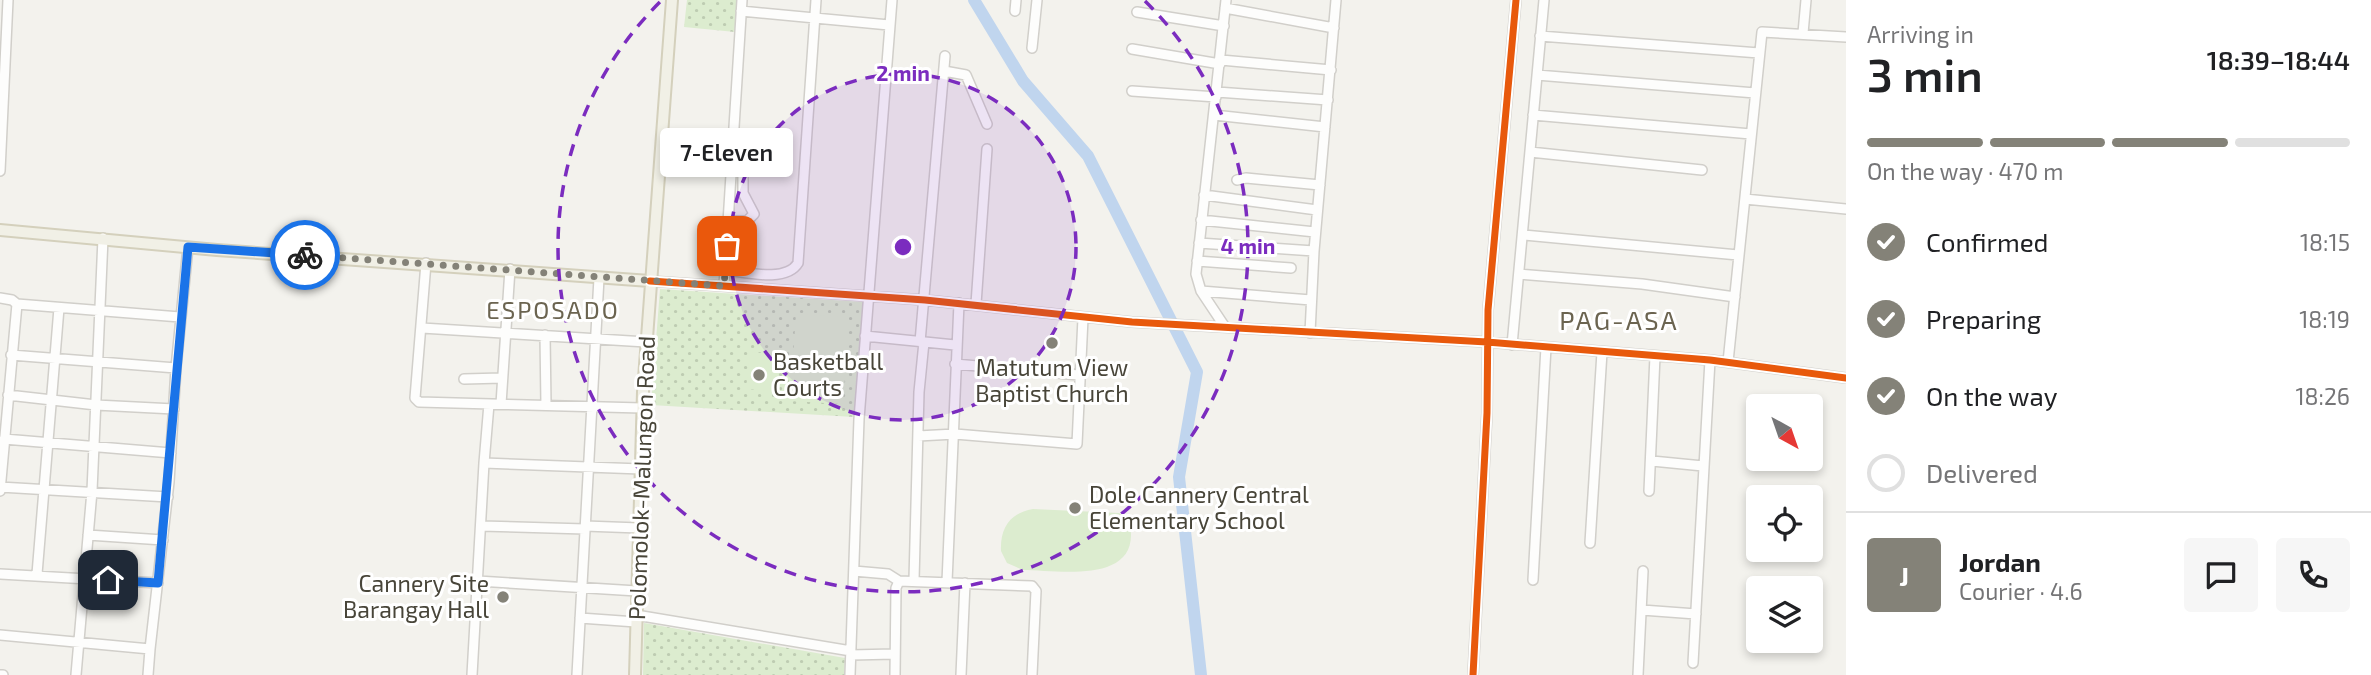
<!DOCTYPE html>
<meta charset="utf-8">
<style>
body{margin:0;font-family:"Exo 2",sans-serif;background:#f6f6f6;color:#202124;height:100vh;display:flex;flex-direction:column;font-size:26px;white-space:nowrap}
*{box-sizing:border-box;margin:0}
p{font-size:23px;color:#757577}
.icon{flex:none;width:38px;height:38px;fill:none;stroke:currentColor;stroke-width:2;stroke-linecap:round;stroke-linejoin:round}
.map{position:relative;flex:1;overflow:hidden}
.sheet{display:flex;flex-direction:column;background:#fff;width:525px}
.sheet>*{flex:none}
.needle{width:46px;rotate:140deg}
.fabs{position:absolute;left:1746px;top:394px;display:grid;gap:14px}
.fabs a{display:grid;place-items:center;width:77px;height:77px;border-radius:7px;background:#fff;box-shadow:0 4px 10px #0003;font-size:35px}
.pin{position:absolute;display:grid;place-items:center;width:60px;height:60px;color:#fff;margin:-30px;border-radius:14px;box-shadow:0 4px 10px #0006}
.courier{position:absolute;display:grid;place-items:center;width:70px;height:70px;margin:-35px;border:5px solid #1a73e8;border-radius:50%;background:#fff;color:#222;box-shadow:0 2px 9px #0007}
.bubble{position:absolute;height:49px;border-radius:7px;background:#fff;box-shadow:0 4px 10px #0003;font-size:23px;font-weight:600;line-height:49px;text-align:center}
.overview em{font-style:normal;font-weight:600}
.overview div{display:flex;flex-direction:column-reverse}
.overview{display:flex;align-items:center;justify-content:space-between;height:119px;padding:0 21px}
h1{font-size:46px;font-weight:600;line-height:52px}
.bar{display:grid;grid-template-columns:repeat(4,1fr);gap:10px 7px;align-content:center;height:84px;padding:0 21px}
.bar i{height:9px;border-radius:5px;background:#e0e0e0}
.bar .on{background:#848278}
.bar p{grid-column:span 4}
.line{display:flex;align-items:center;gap:18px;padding:0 21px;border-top:2px solid #e0e0e0}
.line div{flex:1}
.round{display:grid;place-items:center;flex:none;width:74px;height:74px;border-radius:7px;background:#f6f6f6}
ol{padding:0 21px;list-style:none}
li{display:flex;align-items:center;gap:21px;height:77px}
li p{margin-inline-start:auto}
li .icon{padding:7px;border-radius:50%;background:#848278;color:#fff;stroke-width:4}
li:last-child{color:#757577}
li i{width:38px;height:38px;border:4px solid #e0e0e0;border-radius:50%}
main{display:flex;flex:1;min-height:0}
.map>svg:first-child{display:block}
.park{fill:url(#park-dots)}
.garden{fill:#dceccf}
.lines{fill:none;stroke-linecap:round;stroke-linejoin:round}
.river{stroke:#c0d5ee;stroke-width:12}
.minor-casing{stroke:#d1cfca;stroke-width:12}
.major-casing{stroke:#d4d0bc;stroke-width:14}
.minor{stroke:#fdfdfc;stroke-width:9}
.major{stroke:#f1f0e6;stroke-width:10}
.cycleway-casing{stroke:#fff;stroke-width:11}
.cycleway{stroke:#e8590c;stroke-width:7}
.done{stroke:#848278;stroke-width:7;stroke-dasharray:0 12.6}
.route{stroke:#1a73e8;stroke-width:9}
.ring{fill:none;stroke:#7b2cbf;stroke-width:3.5;stroke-dasharray:12 9}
.poi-dot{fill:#848278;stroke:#fff;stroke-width:2.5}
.labels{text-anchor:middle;stroke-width:6;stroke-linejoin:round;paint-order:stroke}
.poi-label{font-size:23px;fill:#484539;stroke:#fff;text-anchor:start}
.street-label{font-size:23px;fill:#484539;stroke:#fff}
.neighbourhood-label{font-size:24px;letter-spacing:2px;fill:#6b6450;stroke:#fff}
.quarter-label{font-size:26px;letter-spacing:2px;fill:#6b6450;stroke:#fff}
.centre{fill:#7b2cbf;stroke:#fff;stroke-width:3.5}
.ring-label{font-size:21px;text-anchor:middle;font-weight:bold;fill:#7b2cbf;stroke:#fff;stroke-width:6;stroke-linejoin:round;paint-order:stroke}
</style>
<main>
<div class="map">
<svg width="1846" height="675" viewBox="0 0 1846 675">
<defs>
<pattern id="park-dots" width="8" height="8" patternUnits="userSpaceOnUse" patternTransform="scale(1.75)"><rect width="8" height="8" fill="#dceccf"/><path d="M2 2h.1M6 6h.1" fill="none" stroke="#beccb2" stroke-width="1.8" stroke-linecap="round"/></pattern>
</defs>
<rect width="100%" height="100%" fill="#f3f2ed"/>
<path class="park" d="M687 0H738L735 32 684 27Z
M660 289 864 302 854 417 651 405Z
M644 623 845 658 844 675H643Z"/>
<path class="garden" d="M796 314 849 317 843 404 790 401Z
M750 352 772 354 769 391 746 389Z
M1033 509 1119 513C1128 517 1131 525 1131 535 1131 584 1054 570 1023 570L1007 563 1001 551C1000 528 1010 513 1033 509Z"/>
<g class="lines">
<path class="river" d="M974 0 1023 81 1088 156 1197 372 1179 477 1201 675"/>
<defs>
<path id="minor" d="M1225 8 1334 28
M741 11 889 25
M1015 11 1016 0
M1137 12 1224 26
M1803 33 1806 0
M1540 36 1759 53
M1032 48 1037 0
M1132 49 1220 64
M1221 60 1331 70
M944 71 966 75 987 124
M1537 75 1755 93
M1132 91 1216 97
M1217 92 1328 100
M1214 115 1325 127
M1533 115 1751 134
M1530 152 1702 170
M0 171 8 0
M1237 180 1246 178 1320 185
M1204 195 1317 210
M1745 199 1846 209
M1201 220 1315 232
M729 221H747L754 214 743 193V177
M1523 235 1738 255
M1199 243 1314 251
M1197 261 1291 268
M426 263 415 398 419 402 642 408
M726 270C745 272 786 283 798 263L816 0
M1519 274 1642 284 1735 297
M650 281 925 300 1132 322 1487 342 1710 360 1846 378
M724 286 742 0
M1201 291 1311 300
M0 298 12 300 17 304
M976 304 987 149
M1225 327 1201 291 1196 274 1226 0
M422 328 646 342
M1310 333 1314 251 1336 0
M545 335 546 405
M865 336 955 345
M920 342 945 56
M1512 345 1544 0
M11 355 176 368
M1728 362 1762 32 1846 37
M955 364 1079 375
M464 379 502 378
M8 395 96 405 174 409
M501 404 510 269
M918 436 955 434 1077 444 1083 318
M4 439 171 453
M1652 461 1703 466
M484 463 489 404
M0 487 168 497
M0 491 17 304 180 317
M1649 491 1655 356
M481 526 585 529
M585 526 639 528
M88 535 163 540
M1590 543 1602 352
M854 571 888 574 899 581 1032 586 1036 591 1032 675
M0 574 158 583
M37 574 59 308
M914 580 919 392 924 342
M1533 580 1546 347
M478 581 637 591
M947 582 959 303
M1642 610 1696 614
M636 615 851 651
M580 618 636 622
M0 635 150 649 148 675
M150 649 169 482 176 368 188 247
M851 655 894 654
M1693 663 1710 360
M0 675H3
M76 675 92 491 103 238
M472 675 484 463 641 469
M577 675 599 278
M850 675 859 419 892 0
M895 675 896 588 899 581
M961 675 965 583
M1473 675 1487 413 1488 310 1516 0
M1638 675 1643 571"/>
<path id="major" d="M0 230 217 250 650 281
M635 675 643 392 672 0"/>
</defs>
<use href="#minor" class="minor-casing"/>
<use href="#major" class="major-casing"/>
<use href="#minor" class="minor"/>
<use href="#major" class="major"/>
<defs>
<path id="cycleway" d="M650 281 925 300 1132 322 1487 342 1710 360 1846 378
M1473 675 1487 413 1488 310 1516 0"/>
</defs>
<use href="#cycleway" class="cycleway-casing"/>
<use href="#cycleway" class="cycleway"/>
</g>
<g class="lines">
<path class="done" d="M305 255 724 286 727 246"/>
<path class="route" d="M108 580 158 583 188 247 305 255"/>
</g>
<circle cx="903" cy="247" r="173" fill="#7b2cbf" fill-opacity=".12"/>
<g class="ring">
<circle cx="903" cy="247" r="173"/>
<path d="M1145 1A345 345 0 1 1 661 1"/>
</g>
<g class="poi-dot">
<circle cx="1052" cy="343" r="7"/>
<circle cx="759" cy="375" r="7"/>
<circle cx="1075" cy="508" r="7"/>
<circle cx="503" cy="597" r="7"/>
</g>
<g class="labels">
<g class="poi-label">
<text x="773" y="370">Basketball<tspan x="773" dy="26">Courts</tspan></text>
<text x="1052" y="376" text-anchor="middle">Matutum View<tspan x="1052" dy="26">Baptist Church</tspan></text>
<text x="1089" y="503">Dole Cannery Central<tspan x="1089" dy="26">Elementary School</tspan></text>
<text x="489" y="592" text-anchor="end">Cannery Site<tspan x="489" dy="26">Barangay Hall</tspan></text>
</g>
<g class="street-label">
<text transform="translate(642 478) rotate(-88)" y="8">Polomolok-Malungon Road</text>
</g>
<g class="neighbourhood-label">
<text x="553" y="319">ESPOSADO</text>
</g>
<g class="quarter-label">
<text x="1619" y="330">PAG-ASA</text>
</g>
</g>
<circle cx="903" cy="247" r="10" class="centre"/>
<g class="ring-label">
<text x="903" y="81">2 min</text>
<text x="1248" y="254">4 min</text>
</g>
</svg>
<div class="fabs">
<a><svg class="needle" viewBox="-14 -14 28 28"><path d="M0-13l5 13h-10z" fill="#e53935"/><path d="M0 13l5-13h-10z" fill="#757577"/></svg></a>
<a><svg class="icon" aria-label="locate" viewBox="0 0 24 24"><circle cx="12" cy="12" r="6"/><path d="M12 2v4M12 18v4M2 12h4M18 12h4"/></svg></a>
<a><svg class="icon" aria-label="layers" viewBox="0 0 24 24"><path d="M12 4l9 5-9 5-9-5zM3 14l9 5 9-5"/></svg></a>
</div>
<div class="pin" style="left:727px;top:246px;background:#ea580c"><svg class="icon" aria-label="bag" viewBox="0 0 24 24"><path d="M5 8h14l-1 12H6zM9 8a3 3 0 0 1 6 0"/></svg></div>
<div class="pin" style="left:108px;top:580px;background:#1f2937"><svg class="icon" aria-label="home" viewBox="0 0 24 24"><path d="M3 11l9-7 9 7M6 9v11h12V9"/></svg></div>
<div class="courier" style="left:305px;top:255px"><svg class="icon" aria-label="bike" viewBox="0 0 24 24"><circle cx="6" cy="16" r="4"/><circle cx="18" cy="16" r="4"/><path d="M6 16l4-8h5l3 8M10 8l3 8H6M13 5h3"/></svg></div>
<div class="bubble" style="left:660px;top:128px;width:133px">7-Eleven</div>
</div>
<section class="sheet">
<div class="overview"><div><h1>3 min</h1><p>Arriving in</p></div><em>18:39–18:44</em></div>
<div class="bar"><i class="on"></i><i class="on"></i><i class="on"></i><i></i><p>On the way · 470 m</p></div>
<ol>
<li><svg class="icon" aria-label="check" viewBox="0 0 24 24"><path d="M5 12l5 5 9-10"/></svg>Confirmed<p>18:15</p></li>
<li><svg class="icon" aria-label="check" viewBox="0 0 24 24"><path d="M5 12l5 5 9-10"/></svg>Preparing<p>18:19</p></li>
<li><svg class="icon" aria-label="check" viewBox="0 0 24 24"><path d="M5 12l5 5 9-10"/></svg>On the way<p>18:26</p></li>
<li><i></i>Delivered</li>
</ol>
<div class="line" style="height:126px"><b class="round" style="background:#848278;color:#fff">J</b><div><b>Jordan</b><p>Courier · 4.6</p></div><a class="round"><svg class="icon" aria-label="chat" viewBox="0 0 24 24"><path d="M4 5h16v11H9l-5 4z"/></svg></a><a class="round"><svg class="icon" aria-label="phone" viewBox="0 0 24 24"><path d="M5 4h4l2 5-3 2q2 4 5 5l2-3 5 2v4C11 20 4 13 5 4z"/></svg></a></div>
</section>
</main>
